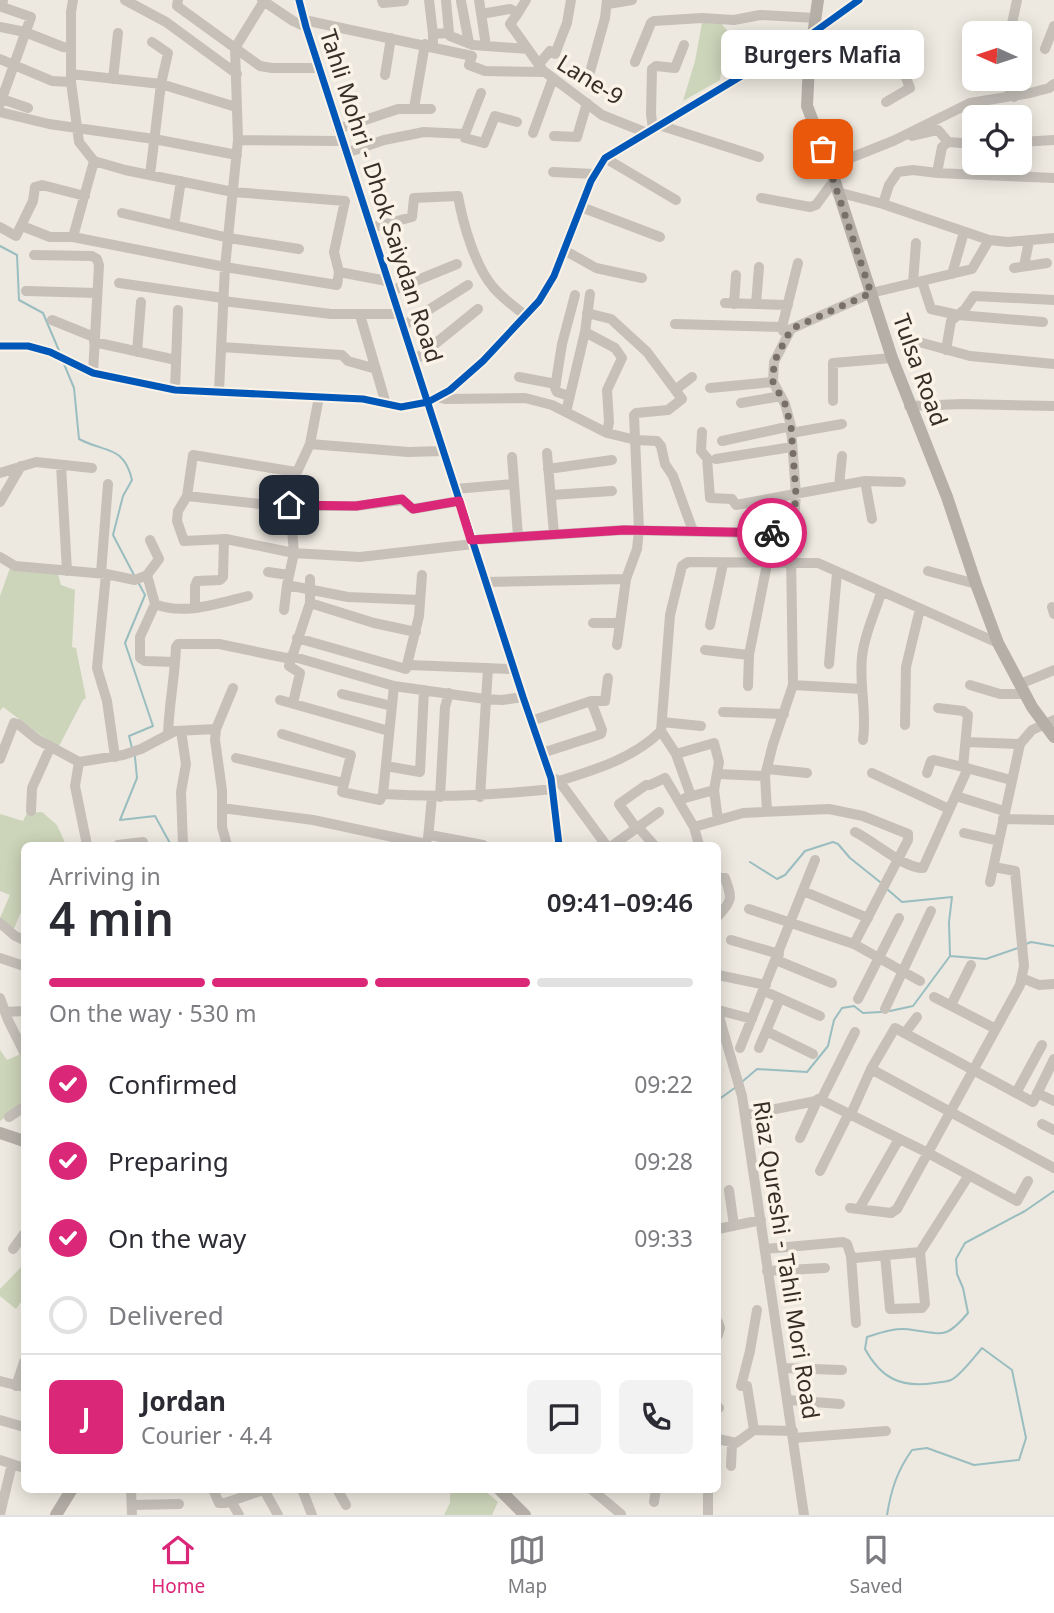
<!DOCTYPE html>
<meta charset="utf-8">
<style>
body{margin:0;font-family:"Noto Sans",sans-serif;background:#f2f2f3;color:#2b2b33;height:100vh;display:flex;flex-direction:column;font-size:26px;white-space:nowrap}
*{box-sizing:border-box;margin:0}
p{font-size:23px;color:#7c7c81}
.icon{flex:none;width:38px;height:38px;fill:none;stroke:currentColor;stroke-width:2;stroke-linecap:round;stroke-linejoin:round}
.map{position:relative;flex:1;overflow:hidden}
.sheet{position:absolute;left:21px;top:842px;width:700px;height:651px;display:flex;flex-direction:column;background:#fff;border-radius:10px;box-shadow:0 4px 18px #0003}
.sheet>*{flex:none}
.needle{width:46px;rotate:273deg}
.tools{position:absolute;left:962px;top:21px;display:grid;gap:14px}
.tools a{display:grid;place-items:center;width:70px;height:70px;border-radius:10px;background:#fff;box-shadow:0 4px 18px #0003;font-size:35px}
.pin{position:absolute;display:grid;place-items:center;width:60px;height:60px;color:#fff;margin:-30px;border-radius:14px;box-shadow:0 4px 10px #0006}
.courier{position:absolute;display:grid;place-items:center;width:70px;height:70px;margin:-35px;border:5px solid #db2777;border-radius:50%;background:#fff;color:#222;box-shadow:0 2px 9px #0007}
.bubble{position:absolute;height:49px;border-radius:10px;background:#fff;box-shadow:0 4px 18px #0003;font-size:23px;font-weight:600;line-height:49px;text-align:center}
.headline em{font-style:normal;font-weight:600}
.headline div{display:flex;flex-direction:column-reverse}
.headline{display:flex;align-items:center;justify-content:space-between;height:119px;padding:0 28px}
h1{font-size:46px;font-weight:600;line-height:52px}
.bar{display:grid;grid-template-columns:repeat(4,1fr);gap:10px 7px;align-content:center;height:84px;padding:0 28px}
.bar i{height:9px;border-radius:5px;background:#e1e1e2}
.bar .on{background:#db2777}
.bar p{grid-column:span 4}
.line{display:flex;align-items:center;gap:18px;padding:0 28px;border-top:2px solid #e1e1e2}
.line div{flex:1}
.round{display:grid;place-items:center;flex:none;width:74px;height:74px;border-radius:10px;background:#f2f2f3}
ol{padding:0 28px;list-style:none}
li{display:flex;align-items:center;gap:21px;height:77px}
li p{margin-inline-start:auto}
li .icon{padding:7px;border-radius:50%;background:#db2777;color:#fff;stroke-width:4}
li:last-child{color:#7c7c81}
li i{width:38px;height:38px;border:4px solid #e1e1e2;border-radius:50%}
.menu{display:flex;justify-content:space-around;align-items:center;height:98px;border-top:2px solid #e1e1e2;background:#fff;font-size:19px;color:#7c7c81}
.menu a{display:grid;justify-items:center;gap:4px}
.menu .on{color:#db2777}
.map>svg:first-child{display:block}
.green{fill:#ccd4b9}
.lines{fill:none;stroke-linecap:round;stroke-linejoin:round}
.stream{stroke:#9abdc0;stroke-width:2}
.minor{stroke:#c6c0b9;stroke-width:10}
.major{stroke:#b5afa8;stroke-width:12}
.cycleway-casing{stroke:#fbf3e7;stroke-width:11}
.cycleway{stroke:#0057b8;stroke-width:7}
.done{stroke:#776f68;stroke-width:7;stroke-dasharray:0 12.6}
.route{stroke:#db2777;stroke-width:9}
.labels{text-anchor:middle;stroke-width:7;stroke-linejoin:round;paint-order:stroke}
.street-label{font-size:23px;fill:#372e27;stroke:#fbf3e7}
</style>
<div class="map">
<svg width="1054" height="1515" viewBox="0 0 1054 1515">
<rect width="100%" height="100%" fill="#ede9e0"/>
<path class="green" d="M703 18 717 19 727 30 720 80 683 101 695 61Z
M10 568 58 574 61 585 75 590 72 647 76 648 86 698 83 700 58 748 3 707 0 711V596Z
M42 812 57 825 66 845H24V913L20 914 13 931 0 918 10 895 0 891V814L23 821 27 813Z
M24 1047V1104L0 1121V1050L7 1060 23 1053Z
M24 1264V1303L21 1302 16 1309 0 1296V1289Z
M450 1489H483L498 1502 492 1515H444L450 1503Z"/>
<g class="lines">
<path class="stream" d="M0 246 17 255 19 300 43 313 60 353
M64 364 74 388 79 439C105 453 124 445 132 480L123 496 113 535 135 577
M132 748 129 736 153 726 125 643 145 595 138 582
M135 757 137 778 120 820 155 816 171 845
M750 862 777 879 785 875 805 851 833 842 838 844 850 858 880 882
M887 889 902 902 952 897 949 922 950 956
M1026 944 1031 942 1054 946
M890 1011 913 1006 950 956 986 959 1018 948
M743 1081 757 1069 807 1072 828 1046 834 1020 842 1008 854 1006 863 1013 881 1012
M718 1100 736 1087
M887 1515C891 1490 897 1471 912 1450L927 1448 974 1465 1019 1460 1026 1438 1012 1370 982 1348C975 1356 960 1376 951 1380 946 1382 939 1382 934 1383 900 1388 881 1378 865 1349L867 1337C882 1332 897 1327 913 1330 943 1334 946 1339 968 1313L963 1288 957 1274 956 1259 965 1243 1025 1211 1054 1191"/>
<path class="minor" d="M73 0 71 12V82L79 142 94 161 125 170 233 192 345 201 334 252 339 272
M125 0 166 22 237 74
M178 0 177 6 260 66 272 68H319
M262 0 293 21 306 27
M299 0 306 27 523 697 551 778 559 845
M382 0 383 3 404 1
M429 0 433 34
M446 0 449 33
M479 0 486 46
M461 1 469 43
M608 4 632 0
M518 13 510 24 542 69
M481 14 510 9 518 13 526 0
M304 20 472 56 469 65 485 71 545 72 602 115 647 133
M0 27 25 32 63 47 71 48
M1010 33 1017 0
M812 36 894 47 910 88 886 102
M433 46V34L449 33 450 36 473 45 528 49
M1045 49 1054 26
M0 59 52 81 71 82
M635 62 651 23 654 21 702 18 734 20 760 15 816 18
M539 64 550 51 555 54 567 23 571 0
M590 72 605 18 607 0
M71 74 161 84 236 107
M385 75 391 38
M113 79 118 33
M1003 79 1014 97
M2 99 28 108
M0 104 31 17 2 7 3 0
M414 108 425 44
M0 112 49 124 154 139 237 155
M659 125 759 157
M338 129 398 109H431
M653 129 651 114 652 69 656 66 675 68 684 45
M533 133 553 78
M465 134 481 93
M554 136 577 137 587 103
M912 136 938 130 948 142 975 144
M238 140 342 141
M1020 142 1054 140
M346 153 384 140 424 132 465 134V138L484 143 495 116 517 122
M605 158 676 200
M830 166 893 141 970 103 1030 93 1049 88 1054 84
M553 172 594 174
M937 173 942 147 948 142
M150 175 161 84 168 53 152 42
M837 192 883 204 989 240 1008 242 1054 238
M761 198 810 207 816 205 833 182
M883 204 889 185 898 172 913 170 937 173 1054 178
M581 207 660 237
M122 213 229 238 299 249
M174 225 181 181
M22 226 50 237H73L225 267 337 285 339 272 387 281
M0 227 16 236 33 201 35 187 42 185 85 196
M370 228 412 217 414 198 458 196C463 224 475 266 493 287 502 298 515 307 526 316
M73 237 94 161
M564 250 596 268 642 278
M34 255 92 256 97 259 99 265 93 373
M1024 266 1029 241
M1014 268 1047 263
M952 274 964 232
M922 281 931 309 958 315 1043 322
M119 283 223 298
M913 283 916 243
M26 291 97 293
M391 291 457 264
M223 301 331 314H398
M725 303 788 305
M734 304 736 275
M756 304 759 267
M587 313 611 319 647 352 682 399 668 410 636 413 634 415 639 530 637 549 626 579 617 645
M360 315 386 404
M52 320 94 337
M675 324 782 327
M403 326 468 285
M783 331 782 327 798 263
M585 332 615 348 622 358 607 390 609 422 607 433
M94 342 176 360
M919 342 970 356 1054 364
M0 346H28L50 352 93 373 175 390 363 399 401 407 428 402 450 390 483 361 539 301 554 276 591 181 605 158 813 33 859 0
M221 347 342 355 348 361 376 369
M946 350 951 321 965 309 974 296 1054 300
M137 352 141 302
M414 361 478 309
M519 377 556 384
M710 388 773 382
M175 390 178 310
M675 390 692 377
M219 391 225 267 238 140 235 48 264 1
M569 396 557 392 555 388 562 344 575 295
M319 397 310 444 292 483 289 495 294 553 287 585 348 597 420 600
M437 397 446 399 525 398 552 405 607 433 636 440 657 441 661 446 665 464 673 476 693 531
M833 401V363L892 358
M741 403 781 396
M909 406 963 404 1054 406
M566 412 585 332 590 294
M702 432 701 451 707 458 710 498 732 499 736 505 865 481 901 482
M791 433 842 424
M722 441 791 426
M310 444 408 452 443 451
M547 453 554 534
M512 457 518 536
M716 459 792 447
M61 465 67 571
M548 469 612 460
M296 472 193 455 187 496 178 511 177 521 184 541 226 539 294 553 360 557 473 544
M0 473 36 462 92 468
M865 481 872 519
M839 486 842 456
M455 489 514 484
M551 495 612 491
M187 496 278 506H356L402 500 413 509 459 501
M0 502 21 466
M472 540 624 530 792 534
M0 557 15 566 106 574 135 580 147 575 159 559 150 540
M928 571 976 584
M268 572 289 575
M101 573 108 484
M106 574 97 668 107 701 115 757
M147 575 155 604C184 616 219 603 248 596
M485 582 626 579
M310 603 374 623 416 632
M155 604 140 637V658L145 661 175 662
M195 607V586L197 581 220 580 223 577 224 539
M1052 607 1054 614
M284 610 287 585
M593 623H619
M710 625 723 564
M297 638 406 669 419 616 422 575
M705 650 749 655
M291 656 394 686 485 699 502 700 523 697
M829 664 837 573
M409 665 513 669
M1020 684 1054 670
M793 685 862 689
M970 685 1000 694H1025
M748 686 749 655 767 564
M342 694 392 706
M280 700 389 731
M293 703 300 673 289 666 310 603V579
M938 708 963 711 968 715 963 767 1011 780
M723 712 784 714
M531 721 591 701H605L608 678
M662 722 701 726
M905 725 906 667 920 609
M181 731 186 764 181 792 183 845
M661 731 676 754 691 796
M168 734C169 704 175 676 176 647L178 644H219L291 659
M282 734 351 755 342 792 380 800 383 794 394 686
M863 740C867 711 859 685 862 657 864 635 875 613 881 593
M967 742 1020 744
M542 753 601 734 602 730 591 701
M676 754 714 743 719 762 714 790 718 820
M236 758 344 783
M0 759 14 723 18 724 38 740 79 762 123 755 141 749 175 731 216 729
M79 762 75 786 87 845
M386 766 420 772 424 690
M767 769 807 773
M872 773 949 809
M927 773 931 761 934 760 963 767
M718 774 765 776
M555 779 559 781 606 845
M559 781C595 770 634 758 661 731L670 615 682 566 688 562 818 563 998 643
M383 794C442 798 494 795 553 789
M956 796 1004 811
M440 797 445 707 449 693
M480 797 488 668
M685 798 714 790
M222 808 313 820 426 844
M31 811 32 788 50 748
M767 811 765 776 773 744 793 685 791 552 796 495 791 426 785 404 773 382 774 362 791 329 871 293 972 269 989 240
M1003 819 1054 820
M638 827 654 845
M694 827 743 813 829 809 863 816 908 834V840L854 944
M636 828 619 804 646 785H650L665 778 694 827 699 845
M855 832C874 841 903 868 923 868L968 768
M964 833 999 841
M430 835 483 845
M428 838 432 797
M118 845 143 842V845
M227 845 222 827V790L215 740 216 729 233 688
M613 845 659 812
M718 878H725C732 898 733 900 718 916
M990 882 1020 744 1032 730 1054 720
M803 891 868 918
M749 909 854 944 920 981
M0 923 15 936 24 940
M731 940 779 954
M0 958 24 966
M776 960 832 983
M718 975 766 985
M1022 978 1039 985 1054 984
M764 991 820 1016
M934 997 996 1029
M0 998 8 1020 24 1052
M858 999 899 918
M951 1005 971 965
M885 1009 931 911
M718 1010 752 1019
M5 1012 24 1011
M718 1013 742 1096 804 1515
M766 1031 813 1054
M905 1033 917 1017
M740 1048 815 860
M759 1048 780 998
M871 1069 1054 1168
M1016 1093 1042 1045
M1037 1093 1054 1101
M821 1100 855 1032
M851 1114 871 1069 895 1028 1033 1102 1054 1059
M745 1115 821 1100 928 1153 1017 1201 1028 1181
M9 1117 24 1107
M1042 1124 1054 1130
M800 1138 818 1099
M820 1171 849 1113
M729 1190 734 1226
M850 1208 891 1213 897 1209 1020 985 1024 966 1015 871 994 867
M859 1209 899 1139
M718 1229 761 1220
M13 1249 24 1234
M765 1249 843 1242 847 1244 851 1256 855 1258 920 1252 969 1175
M885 1255 890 1309 922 1308 925 1304 920 1252
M851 1256 856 1323
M767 1271 825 1268
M718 1322 720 1328 718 1335
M783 1368 842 1370
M0 1381 24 1387
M16 1386 24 1362
M788 1400 840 1404
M718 1407 719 1408
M0 1420 24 1427
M754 1430 793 1431
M794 1438 886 1431
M718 1439 736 1443 754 1430 747 1386H741L750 1351 757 1310
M0 1460 24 1468
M731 1466 732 1444
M131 1489 132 1515
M213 1489 219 1503H225L266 1489
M302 1489 312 1515
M337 1489 346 1505
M591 1489 621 1514
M708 1489V1515
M264 1490 278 1515
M231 1501 239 1515
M654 1502 656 1489
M132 1505 179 1504
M0 1514 12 1464"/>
<path class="major" d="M818 0 809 64 807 106 830 166 892 358 947 497 976 584 998 643 1032 707 1054 737
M0 1133 24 1141
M499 1489 525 1515
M56 1515 72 1489"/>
<defs>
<path id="cycleway" d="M299 0 306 27 523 697 551 778 559 845
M0 346H28L50 352 93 373 175 390 363 399 401 407 428 402 450 390 483 361 539 301 554 276 591 181 605 158 813 33 859 0"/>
</defs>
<use href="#cycleway" class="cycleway-casing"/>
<use href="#cycleway" class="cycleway"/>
</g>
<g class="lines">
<path class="done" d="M772 533 792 534 796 495 791 426 785 404 773 382 774 362 791 329 871 293 823 149"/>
<path class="route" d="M289 505 356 506 402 499 413 509 459 501 471 540 624 530 772 533"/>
</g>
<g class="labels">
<g class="street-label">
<text transform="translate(590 80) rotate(32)" y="8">Lane-9</text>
<text transform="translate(381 196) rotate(72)" y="8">Tahli Mohri - Dhok Saiydan Road</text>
<text transform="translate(920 370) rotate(70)" y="8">Tulsa Road</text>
<text transform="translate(786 1260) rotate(81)" y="8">Riaz Qureshi - Tahli Mori Road</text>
</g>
</g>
</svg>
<div class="tools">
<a><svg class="needle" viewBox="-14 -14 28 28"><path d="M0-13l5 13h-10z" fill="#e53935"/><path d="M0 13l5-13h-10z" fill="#7c7c81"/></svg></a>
<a><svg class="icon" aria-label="locate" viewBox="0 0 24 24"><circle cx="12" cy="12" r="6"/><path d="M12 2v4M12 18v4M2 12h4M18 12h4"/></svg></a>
</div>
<div class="pin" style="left:823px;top:149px;background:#ea580c"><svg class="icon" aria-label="bag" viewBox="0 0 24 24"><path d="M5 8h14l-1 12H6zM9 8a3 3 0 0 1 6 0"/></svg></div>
<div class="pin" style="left:289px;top:505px;background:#1f2937"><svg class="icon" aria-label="home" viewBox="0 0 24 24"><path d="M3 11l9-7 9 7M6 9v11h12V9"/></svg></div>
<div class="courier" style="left:772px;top:533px"><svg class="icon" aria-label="bike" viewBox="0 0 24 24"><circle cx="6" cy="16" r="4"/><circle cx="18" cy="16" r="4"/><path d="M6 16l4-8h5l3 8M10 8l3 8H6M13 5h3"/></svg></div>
<div class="bubble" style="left:721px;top:30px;width:203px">Burgers Mafia</div>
<section class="sheet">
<div class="headline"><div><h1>4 min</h1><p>Arriving in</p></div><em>09:41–09:46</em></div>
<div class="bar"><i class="on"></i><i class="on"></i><i class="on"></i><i></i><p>On the way · 530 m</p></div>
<ol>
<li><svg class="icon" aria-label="check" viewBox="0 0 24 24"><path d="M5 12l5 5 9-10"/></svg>Confirmed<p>09:22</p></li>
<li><svg class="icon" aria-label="check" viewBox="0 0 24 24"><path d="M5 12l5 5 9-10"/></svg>Preparing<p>09:28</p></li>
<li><svg class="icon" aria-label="check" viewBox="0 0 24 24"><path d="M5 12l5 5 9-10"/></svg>On the way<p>09:33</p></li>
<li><i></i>Delivered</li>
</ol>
<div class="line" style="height:126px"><b class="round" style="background:#db2777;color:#fff">J</b><div><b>Jordan</b><p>Courier · 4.4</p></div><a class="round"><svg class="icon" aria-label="chat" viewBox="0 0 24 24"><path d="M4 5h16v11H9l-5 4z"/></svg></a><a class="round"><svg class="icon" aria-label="phone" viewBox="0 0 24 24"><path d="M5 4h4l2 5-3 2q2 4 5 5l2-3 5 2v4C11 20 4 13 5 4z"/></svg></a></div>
</section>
</div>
<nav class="menu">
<a class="on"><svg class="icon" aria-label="home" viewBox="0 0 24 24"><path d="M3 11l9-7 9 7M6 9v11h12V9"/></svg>Home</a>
<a><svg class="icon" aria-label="map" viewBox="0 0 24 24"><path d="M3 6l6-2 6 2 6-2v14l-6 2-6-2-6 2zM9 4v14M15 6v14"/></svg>Map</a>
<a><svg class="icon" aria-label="saved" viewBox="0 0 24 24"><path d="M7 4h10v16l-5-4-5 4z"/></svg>Saved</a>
</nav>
